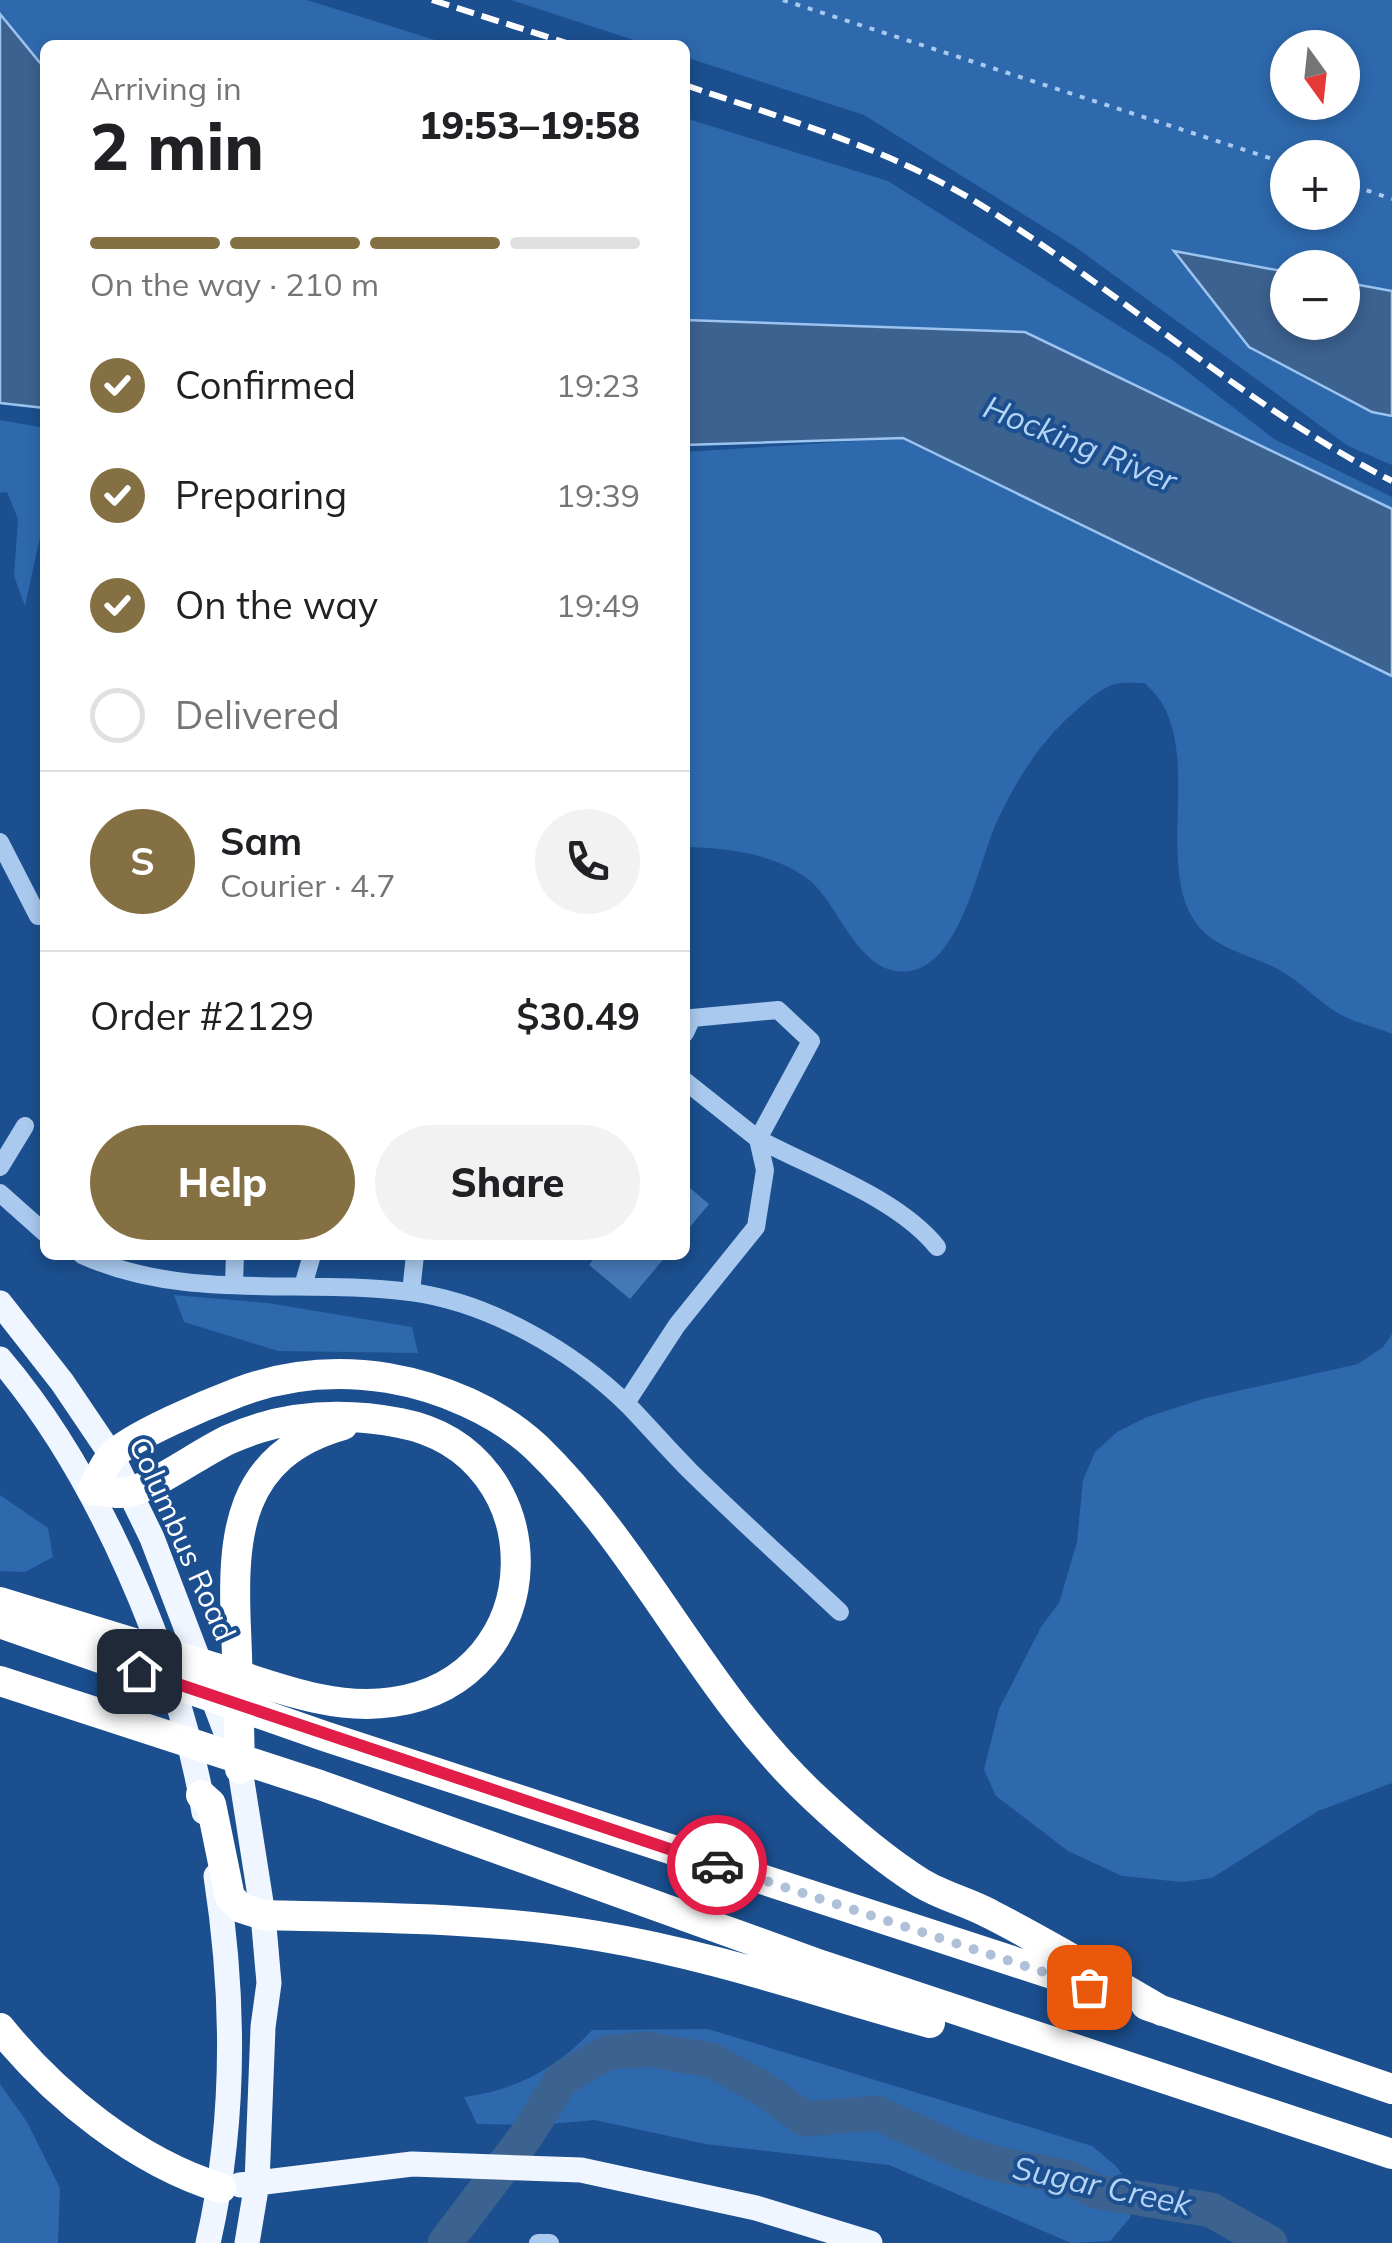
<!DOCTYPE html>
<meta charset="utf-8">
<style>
body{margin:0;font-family:Mulish,sans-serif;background:#f2f2f2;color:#202124;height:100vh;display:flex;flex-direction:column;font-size:38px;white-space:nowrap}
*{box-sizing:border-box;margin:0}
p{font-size:32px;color:#757577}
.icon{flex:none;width:55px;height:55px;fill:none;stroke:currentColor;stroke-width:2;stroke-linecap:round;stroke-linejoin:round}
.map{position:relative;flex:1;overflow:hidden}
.side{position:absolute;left:40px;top:40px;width:650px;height:1220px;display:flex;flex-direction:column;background:#fff;border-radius:15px;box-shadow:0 5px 15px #0003}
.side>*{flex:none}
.needle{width:65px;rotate:165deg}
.fabs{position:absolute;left:1270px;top:30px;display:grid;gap:20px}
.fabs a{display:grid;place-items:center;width:90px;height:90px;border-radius:50%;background:#fff;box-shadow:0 5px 15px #0003;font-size:50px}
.pin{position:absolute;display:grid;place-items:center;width:85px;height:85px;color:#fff;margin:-42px;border-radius:20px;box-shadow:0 5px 15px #0006}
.courier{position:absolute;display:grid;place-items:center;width:100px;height:100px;margin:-50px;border:8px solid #e11d48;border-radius:50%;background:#fff;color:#222;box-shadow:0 2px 12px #0007}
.headline em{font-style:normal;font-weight:800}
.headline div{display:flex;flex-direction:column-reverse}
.headline{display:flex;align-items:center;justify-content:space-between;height:170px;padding:0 50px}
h1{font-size:65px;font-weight:800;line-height:75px}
.bar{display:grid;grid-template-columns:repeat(4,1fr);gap:15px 10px;align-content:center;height:120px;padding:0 50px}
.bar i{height:12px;border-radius:8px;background:#e0e0e0}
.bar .current{background:#847042}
.bar p{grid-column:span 4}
.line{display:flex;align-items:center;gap:25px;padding:0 50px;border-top:2px solid #e0e0e0}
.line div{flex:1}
.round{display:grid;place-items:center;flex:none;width:105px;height:105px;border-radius:52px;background:#f2f2f2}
ol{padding:0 50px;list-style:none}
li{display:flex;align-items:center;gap:30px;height:110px}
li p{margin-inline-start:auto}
li .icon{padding:10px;border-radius:50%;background:#847042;color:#fff;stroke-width:4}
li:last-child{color:#757577}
li i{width:55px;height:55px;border:5px solid #e0e0e0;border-radius:50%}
.button{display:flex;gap:20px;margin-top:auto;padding:20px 50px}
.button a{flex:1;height:115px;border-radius:60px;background:#847042;color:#fff;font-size:40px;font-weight:800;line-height:115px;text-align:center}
.button a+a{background:#f2f2f2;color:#202124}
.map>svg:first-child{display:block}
.green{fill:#2e69ad;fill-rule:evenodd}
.water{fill:#3c6290;stroke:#9cc4f0;stroke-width:2.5}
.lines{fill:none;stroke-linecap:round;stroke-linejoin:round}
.river{stroke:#3c6290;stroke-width:35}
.building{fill:#4478b7}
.path{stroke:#a9c9ee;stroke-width:4;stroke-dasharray:5 8;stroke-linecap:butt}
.minor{stroke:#a9c9ee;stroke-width:18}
.major{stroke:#f0f6ff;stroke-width:25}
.highway{stroke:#fff;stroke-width:30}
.rail{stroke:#fff;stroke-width:6;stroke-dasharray:18 8;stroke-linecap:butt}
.done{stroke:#afc1d8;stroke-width:10;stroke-dasharray:0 18}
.route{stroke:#e11d48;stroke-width:12}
.labels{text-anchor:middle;stroke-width:8;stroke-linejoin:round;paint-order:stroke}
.street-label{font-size:30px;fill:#fff;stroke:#1b4f8f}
.water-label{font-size:32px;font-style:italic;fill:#b5d3f5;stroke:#1b4f8f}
</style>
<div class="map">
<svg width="1392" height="2243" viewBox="0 0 1392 2243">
<rect width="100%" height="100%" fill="#1b4f8f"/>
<path class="green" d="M0 0H307L451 45H45V69L0 14Z
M511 0H1392V465L1348 446 1074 246 864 115 685 57V45H649ZM1288 48H1342V102H1288ZM1288 158H1342V212H1288ZM1288 268H1342V322H1288Z
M685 118 888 181 1170 358 1274 439 1392 497V509L1025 332 685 320Z
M0 420 45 428V514L25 606 14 576 18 519 7 492 0 493Z
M903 438 1392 676V1034C1373 1026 1354 1023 1336 1012 1317 1000 1301 982 1281 971 1259 958 1225 951 1206 934 1151 885 1199 773 1164 707 1160 698 1151 690 1145 683 1136 683 1123 682 1115 684 1099 689 1083 704 1071 715 1038 745 1018 778 998 819 979 859 962 963 910 971 859 979 840 904 808 879 773 853 727 848 685 847V452Z
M174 1295 268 1303 412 1327 418 1353 278 1351 184 1322Z
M1392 1334V1783L1318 1811 1212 1878 1182 1882 1122 1876 1068 1851 996 1796 984 1770 999 1709 1041 1627 1059 1603 1077 1542 1083 1480 1095 1452 1117 1432 1147 1417 1206 1398 1358 1364 1383 1347Z
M0 1495 48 1528 53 1557 25 1572 0 1571Z
M708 2029 1092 2146 1115 2165 1133 2188 1130 2218 1110 2241 1071 2243 889 2165 705 2144 595 2120 539 2125 477 2124 464 2097C514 2091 558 2068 592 2030Z
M0 2084 27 2122 60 2188 58 2243H0Z"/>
<path class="water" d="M0 14 45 69V408L0 403Z
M1174 251 1287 272 1288 322H1342L1343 282 1392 291V416L1372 412 1249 347Z
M685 320 1025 332 1392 509V676L903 438 685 445Z"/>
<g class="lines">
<path class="river" d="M445 2243 526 2136 562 2079 606 2053 645 2049 711 2060 762 2088 805 2119 877 2113 963 2153 997 2164 1070 2178 1095 2191 1211 2210 1270 2243"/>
</g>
<path class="building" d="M685 1184 709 1204 685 1233Z
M597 1255H667L630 1299 589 1265Z"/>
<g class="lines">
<path class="path" d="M783 0 1288 164
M1342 182 1392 199"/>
<path class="minor" d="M0 842 38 916 45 915
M685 1033 692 1018 778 1010 811 1041 758 1139C814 1169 898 1198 937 1247
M0 1167 25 1126
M0 1193 45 1233
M82 1255C185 1302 301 1278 410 1292 489 1302 573 1351 629 1406 650 1428 670 1451 691 1472 740 1520 791 1566 840 1612
M234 1284 235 1255
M303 1286 312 1255
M411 1292 415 1255
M626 1403 677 1325 756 1227 765 1170 758 1139 685 1081
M538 2243H550"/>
<path class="major" d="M0 1303 62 1382 112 1456 152 1538 240 1769 263 1915 269 1983 263 2027 257 2183 247 2243
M0 1359C99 1475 178 1662 204 1812
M240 2185 412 2164 581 2170 756 2208 870 2243
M208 2243C236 2121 235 1999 216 1876"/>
<path class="highway" d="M0 1602C67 1623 135 1643 203 1664 264 1682 329 1712 393 1702 554 1679 557 1453 400 1423 342 1412 284 1415 230 1439 201 1452 158 1485 129 1492 119 1495 103 1491 92 1490 98 1480 103 1466 111 1457 130 1436 210 1403 239 1392 287 1374 338 1370 388 1378 441 1387 498 1411 537 1448 644 1552 705 1696 815 1798 848 1829 883 1859 921 1883 942 1896 968 1902 990 1914 1049 1944 1105 1978 1162 2011
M0 1623 324 1736 1098 1989
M0 1681 320 1785 821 1965 1392 2154
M240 1769C239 1722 238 1676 236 1629 232 1535 237 1455 343 1425
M201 1795 211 1804 230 1897 241 1908 263 1915C376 1918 487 1917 598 1936 712 1955 820 1993 930 2023
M1146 2005 1392 2089
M0 2028C55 2096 136 2162 221 2188"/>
<path class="rail" d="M432 0 573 45
M685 85C784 119 891 149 981 205 1121 292 1245 406 1392 481"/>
</g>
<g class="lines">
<path class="done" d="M717 1865 1089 1987"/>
<path class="route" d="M139 1671 717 1865"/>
</g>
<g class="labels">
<g class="street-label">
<text transform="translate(182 1539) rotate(66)" y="10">Columbus Road</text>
</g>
<g class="water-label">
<text transform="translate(1080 444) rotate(22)" y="11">Hocking River</text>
<text transform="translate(1102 2186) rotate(12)" y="11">Sugar Creek</text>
</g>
</g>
</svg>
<div class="fabs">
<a><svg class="needle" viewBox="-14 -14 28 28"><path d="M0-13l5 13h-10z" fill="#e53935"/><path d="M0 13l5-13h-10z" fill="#757577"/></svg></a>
<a>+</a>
<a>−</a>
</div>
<div class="pin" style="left:1089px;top:1987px;background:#ea580c"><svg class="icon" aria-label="bag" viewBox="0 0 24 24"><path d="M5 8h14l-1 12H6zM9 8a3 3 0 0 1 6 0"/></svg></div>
<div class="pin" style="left:139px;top:1671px;background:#1f2937"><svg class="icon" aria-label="home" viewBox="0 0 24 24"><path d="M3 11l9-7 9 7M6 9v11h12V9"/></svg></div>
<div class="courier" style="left:717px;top:1865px"><svg class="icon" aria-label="car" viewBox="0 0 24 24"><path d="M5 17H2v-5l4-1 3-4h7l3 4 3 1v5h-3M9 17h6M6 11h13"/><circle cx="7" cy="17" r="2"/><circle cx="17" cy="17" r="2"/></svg></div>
<section class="side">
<div class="headline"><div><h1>2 min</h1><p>Arriving in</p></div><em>19:53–19:58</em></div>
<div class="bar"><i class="current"></i><i class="current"></i><i class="current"></i><i></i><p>On the way · 210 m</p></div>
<ol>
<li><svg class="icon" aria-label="check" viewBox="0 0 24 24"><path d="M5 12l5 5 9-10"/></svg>Confirmed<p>19:23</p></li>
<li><svg class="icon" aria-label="check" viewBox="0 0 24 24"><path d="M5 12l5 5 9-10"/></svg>Preparing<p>19:39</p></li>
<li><svg class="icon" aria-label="check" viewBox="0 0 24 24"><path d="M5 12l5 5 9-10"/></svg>On the way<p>19:49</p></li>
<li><i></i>Delivered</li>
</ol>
<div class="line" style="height:180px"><b class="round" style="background:#847042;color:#fff">S</b><div><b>Sam</b><p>Courier · 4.7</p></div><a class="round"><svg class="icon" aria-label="phone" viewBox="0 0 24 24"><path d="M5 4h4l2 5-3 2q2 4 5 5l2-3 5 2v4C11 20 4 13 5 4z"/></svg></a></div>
<div class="line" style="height:130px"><div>Order #2129</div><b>$30.49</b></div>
<div class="button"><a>Help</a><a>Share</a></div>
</section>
</div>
